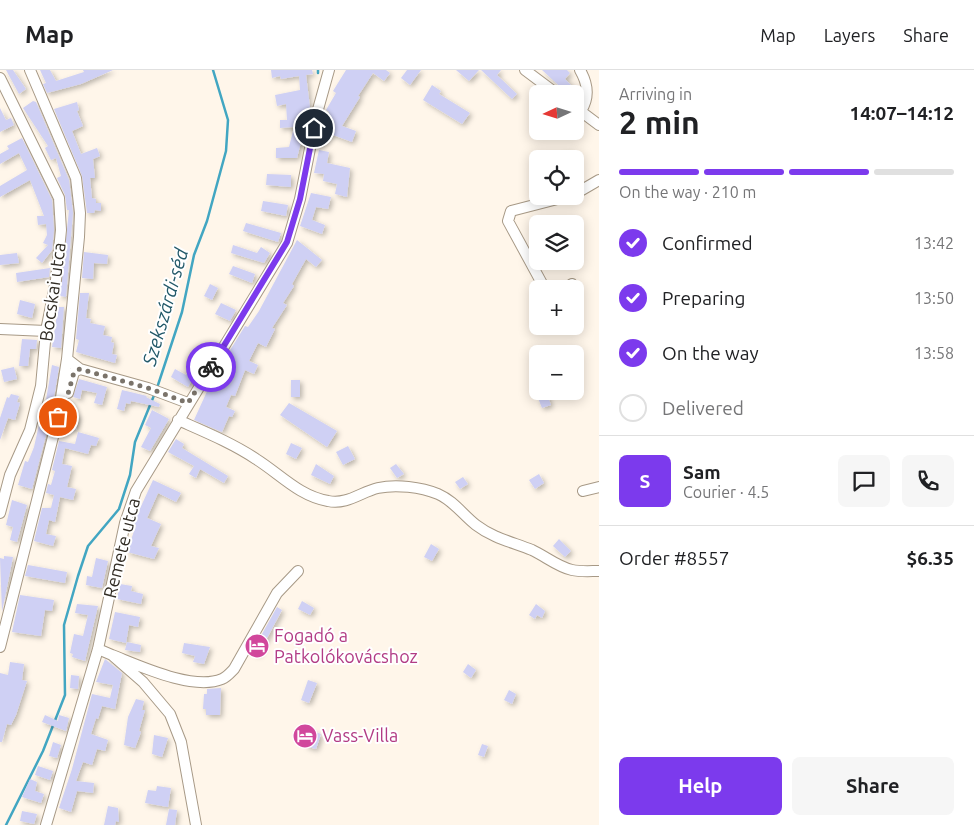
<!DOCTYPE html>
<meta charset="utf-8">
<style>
body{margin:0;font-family:Ubuntu,sans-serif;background:#f6f6f6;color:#202124;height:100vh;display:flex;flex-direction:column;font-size:19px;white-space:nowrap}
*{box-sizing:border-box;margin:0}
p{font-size:16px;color:#757577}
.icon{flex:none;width:28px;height:28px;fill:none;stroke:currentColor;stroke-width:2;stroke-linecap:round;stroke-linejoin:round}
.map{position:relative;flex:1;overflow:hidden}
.panel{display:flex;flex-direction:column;background:#fff;width:375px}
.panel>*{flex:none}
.needle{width:32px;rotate:266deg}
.fabs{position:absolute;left:529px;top:15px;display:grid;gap:10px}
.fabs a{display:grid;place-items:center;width:55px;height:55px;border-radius:8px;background:#fff;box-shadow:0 2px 12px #0003;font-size:25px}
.pin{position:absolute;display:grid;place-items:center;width:42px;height:42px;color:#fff;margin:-21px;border:2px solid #fff;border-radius:50%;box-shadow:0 1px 5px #0007}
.courier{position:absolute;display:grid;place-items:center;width:50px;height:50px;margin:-25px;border:4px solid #7c3aed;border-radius:50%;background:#fff;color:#222;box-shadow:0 1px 6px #0007}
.head em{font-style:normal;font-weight:700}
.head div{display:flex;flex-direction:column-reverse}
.head{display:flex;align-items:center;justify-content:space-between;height:85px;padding:0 20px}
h1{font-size:32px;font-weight:700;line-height:38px}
.bar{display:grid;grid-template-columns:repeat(4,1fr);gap:8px 5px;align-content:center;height:60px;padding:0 20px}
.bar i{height:6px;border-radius:4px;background:#e0e0e0}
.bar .active{background:#7c3aed}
.bar p{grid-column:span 4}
.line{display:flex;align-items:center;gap:12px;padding:0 20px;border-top:1px solid #e0e0e0}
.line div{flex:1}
.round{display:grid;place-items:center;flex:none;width:52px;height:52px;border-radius:8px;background:#f6f6f6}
ol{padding:0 20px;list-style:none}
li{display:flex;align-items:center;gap:15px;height:55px}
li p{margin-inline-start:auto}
li .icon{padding:5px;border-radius:50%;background:#7c3aed;color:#fff;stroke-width:4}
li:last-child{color:#757577}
li i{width:28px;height:28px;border:2px solid #e0e0e0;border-radius:50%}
.primary-button{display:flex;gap:10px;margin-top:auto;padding:10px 20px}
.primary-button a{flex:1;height:58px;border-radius:8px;background:#7c3aed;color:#fff;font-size:20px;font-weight:700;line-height:58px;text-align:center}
.primary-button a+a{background:#f6f6f6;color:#202124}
header{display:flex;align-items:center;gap:30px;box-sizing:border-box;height:70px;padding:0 25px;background:#fff;border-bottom:1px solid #e0e0e0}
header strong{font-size:24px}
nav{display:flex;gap:28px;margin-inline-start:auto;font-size:18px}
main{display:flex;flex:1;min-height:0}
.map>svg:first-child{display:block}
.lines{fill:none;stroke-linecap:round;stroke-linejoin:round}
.stream{stroke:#42a6c2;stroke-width:2.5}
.building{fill:#cfd0f4;filter:url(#shadow)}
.minor-casing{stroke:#a79986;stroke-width:12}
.minor{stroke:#fff;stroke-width:10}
.done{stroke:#7a736a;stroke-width:5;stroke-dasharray:0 9}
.route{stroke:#7c3aed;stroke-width:6}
.labels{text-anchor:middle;stroke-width:4;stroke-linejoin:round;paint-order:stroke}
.street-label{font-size:18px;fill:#322d25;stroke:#fff}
.hotel-label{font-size:18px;fill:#b23c85;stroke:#fff;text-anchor:start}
.water-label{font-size:19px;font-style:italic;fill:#225969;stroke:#fff}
</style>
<header>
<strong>Map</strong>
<nav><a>Map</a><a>Layers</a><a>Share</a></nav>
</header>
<main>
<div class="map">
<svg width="599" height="755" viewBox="0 0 599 755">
<defs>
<filter id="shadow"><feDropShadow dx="2.5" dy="2.5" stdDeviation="2.5" flood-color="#0004"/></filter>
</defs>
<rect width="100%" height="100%" fill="#fff6ea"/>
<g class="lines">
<path class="stream" d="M318 0V3
M157 318 182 242 194 185 207 151 226 81 228 50 213 0
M6 755 43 681 65 625 64 555 78 506 88 476 119 439 130 405 135 372 155 323"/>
</g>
<path class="building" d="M6 0H13L26 19 19 24Z
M40 0H50L56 11 84 2 83 0H113L81 14 47 23 43 14 46 13Z
M271 0H312L313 4 306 5 310 37 297 88H276V78L289 77 294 57 280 58V50H287L286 34 277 36 275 25 300 20 299 6 281 9 280 6 272 8Z
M346 0H386L390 3 384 11 373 3 358 26 360 27 342 56 356 61 352 72 322 61 329 42 326 40 336 23 333 21Z
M407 0H421L410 15 401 8Z
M456 0H479L469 11Z
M481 0H501L497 5 517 24 512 29Z
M542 0H567L570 3 565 9 580 24 578 31 575 29V24H568Z
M432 15 441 21 439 24 470 43 462 54 423 30Z
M33 31 36 32 69 110 73 143 66 227 60 226 69 140H67L65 125 57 108 61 106 56 88 51 90 45 78 48 76 23 38Z
M77 32 79 40 77 41 83 56 72 61 81 84 97 78 100 86 93 89 95 108H90L92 128 96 129V133H101V141L95 140 94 143H87L82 106 54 39Z
M0 38 6 50 11 48 14 55 0 62Z
M22 68 52 130 54 160 52 180 42 193 36 188 48 175 43 173 47 165 46 154 38 155 37 146H44L30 110 0 127V116L27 100 19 83 0 94V84L9 79 7 76Z
M319 80 329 82 327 93 350 98 347 127 335 124 337 114 323 111 324 104 314 103Z
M568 80 571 89H546V88Z
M267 104 291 105V117L266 115Z
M311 123 331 127 328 139 316 137 312 150 325 155 322 164 300 156Z
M263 131 288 135 286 146 261 141Z
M246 153 281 163 278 172 243 161Z
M297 170 322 190 316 197 306 189 292 214 294 216 283 233 287 235 272 258 275 259 266 277 258 273 249 291 258 295 254 304 245 300 235 326 231 325 226 337 235 341 232 347 229 346 222 362 194 350 214 306 245 256 248 257 259 241Z
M233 175 257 183 261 177 270 183 264 193 231 183Z
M84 182 108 185 107 194 94 193 93 209 82 208Z
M17 183 19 193 0 195V185Z
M233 196 255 204 252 213 229 204Z
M50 198 49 207 17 212 16 203Z
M210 214 218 218 212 230 204 226Z
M80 223H89L86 248 91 249 90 253 105 256 103 265 112 267 111 272 114 273 112 284 117 285 115 293 76 282 79 270 76 269Z
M20 230 35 234 32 248 17 244Z
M221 233 236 240 230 251 215 244Z
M58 237H64L61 278 52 277Z
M22 269 37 270 36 279H30L28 296H19Z
M52 295 59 297 51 346 32 419 18 415 25 391 28 392 34 377 41 346 43 347Z
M192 295 199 298 188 317 171 307 175 299 186 305Z
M14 297 17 309 4 312 1 300Z
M79 309 107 317 102 335 94 333 97 323 82 320 80 329 73 327Z
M291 310H300V327H291Z
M122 320 147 326 146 327 160 334 159 337 131 331 130 334 126 333 124 341 117 339Z
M11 324 19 326 17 332 20 333 15 350 8 348 0 370V348L7 327 9 328Z
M547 324 551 335 542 338 538 328Z
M289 333 337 361 327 377 280 345Z
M152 340 169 349 150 381 141 377 151 358 145 355Z
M71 343 79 345 76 360 63 356 66 345 71 346Z
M78 362 99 368 96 376 91 375 88 384 65 378 62 394 72 396 67 417 76 419 73 430 60 427 55 452 49 450 46 464 56 466 53 476 34 471 42 438H51L54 425 46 423 48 414 51 415 55 401 52 400 59 371 75 374Z
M176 369 184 374 182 378 228 406 224 413 200 399 196 408 189 404 194 396 168 382Z
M291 373 302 378 296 389 286 384Z
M348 376 355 389 343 395 336 382Z
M316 394 334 406 330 414 311 405Z
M396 394 404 404 397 408 390 398Z
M539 404 544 413 535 419 529 410Z
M463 407 468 414 460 419 455 412Z
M153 410 181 423 176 432 158 423 147 448 161 454 151 476 159 478 154 489 127 482 136 455 133 454Z
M12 430 27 435 17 472 10 470 13 457 6 455Z
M559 469 571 481 565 487 553 476Z
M431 474 439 479 432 491 424 487Z
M4 486 13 487 2 542 0 488 4 489Z
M96 488 108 491 102 518 86 515 87 506 92 507Z
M28 495 67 502 65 513 25 506Z
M120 514 132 516 131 521 143 524 141 534 117 529Z
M20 525 54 530 52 541 45 540 41 566 12 562Z
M302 531 314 538 310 545 298 539Z
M77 534 98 536 85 591 72 587 73 584 70 583 74 564 83 566 88 545 75 543Z
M536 534 545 541 542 548 537 545 535 549 529 545Z
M277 537 282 540 258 585 252 582Z
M115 542 140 547 138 557 129 555 126 573 109 569Z
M127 572 141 575 140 582 125 580Z
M184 573 210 577 204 594 193 592 195 586 182 583Z
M105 589 122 603 115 639 102 636 98 649 96 648 91 664 108 670 105 681 97 679 92 695 83 692 76 711 94 713 93 723 77 721 71 742 59 738 72 699 92 624 110 628 113 615 96 612Z
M10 592 24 594 22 610 27 611 16 645 11 655 7 654 2 672H0V603L8 605Z
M468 594 476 600 471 608 463 602Z
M71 605 79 606 78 619 70 618Z
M308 610 317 613 309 633 301 630Z
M221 618 220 645H206V639H203L204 624H207V619Z
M509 620 516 624 512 634 504 630Z
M136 629 144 631 142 640H145L139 661 141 662 135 678 124 675 128 647Z
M45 645 58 651 59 645 69 648 66 661 42 652Z
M310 660 321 664 316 679 305 676Z
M154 665 168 668 162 687 152 684Z
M53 672 61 675 57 688 49 686Z
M482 674 488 676 484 687 478 685Z
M38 696 53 701 50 710 35 705Z
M30 709 37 712 35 721 44 724 41 733 22 727Z
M157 716 171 718 168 737 145 733 148 720 156 721Z
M108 736 118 738 119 752 116 751 115 755H104Z
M169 739 177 740 175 755H166Z
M22 741 37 744 34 754 20 751Z"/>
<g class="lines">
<defs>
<path id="minor" d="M525 0 557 24
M580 0C588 14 590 27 581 41
M0 8 59 128 61 160 56 210 46 261 41 316 30 360 10 405 0 443
M575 37 599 55
M575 124 599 110
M545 219 508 151 511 141 569 126
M565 219 572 214
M0 259 46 261
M67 289 80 299 148 318 188 333
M68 323 74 302 80 299
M178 350C205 362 232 373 256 389 280 404 299 426 328 431 347 435 361 422 378 418 396 414 421 417 438 424 454 431 463 445 476 455 493 468 512 472 532 480 545 486 558 497 572 500 581 502 591 501 599 501
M583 421 599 417
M0 577 58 347 67 289 79 167 80 143 76 108 30 0
M98 579 112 585 143 612 170 644 181 672 196 755
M112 585C140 596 193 621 222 609 227 607 231 602 234 599L277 523 298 501
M46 755 98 579 125 453 136 421 287 173 300 129 317 43 329 0"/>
</defs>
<use href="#minor" class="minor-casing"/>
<use href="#minor" class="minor"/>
</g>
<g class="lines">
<path class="done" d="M58 347 65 335 74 302 80 299 148 318 188 333 211 297"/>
<path class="route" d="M211 297 287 172 300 129 314 58"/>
</g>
<defs>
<symbol id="hotel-disc" viewBox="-11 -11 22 22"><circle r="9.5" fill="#d1479c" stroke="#fff"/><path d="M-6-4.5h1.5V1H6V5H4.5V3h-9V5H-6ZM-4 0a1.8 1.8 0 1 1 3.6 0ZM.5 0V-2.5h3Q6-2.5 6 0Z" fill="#fff"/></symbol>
</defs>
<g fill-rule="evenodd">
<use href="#hotel-disc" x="243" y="562" width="28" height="28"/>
<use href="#hotel-disc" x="291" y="652" width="28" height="28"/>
</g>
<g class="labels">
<g class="street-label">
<text transform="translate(53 222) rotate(-82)" y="6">Bocskai utca</text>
<text transform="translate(122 478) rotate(-76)" y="6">Remete utca</text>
</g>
<g class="hotel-label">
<text x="274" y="572">Fogadó a<tspan x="274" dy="21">Patkolókovácshoz</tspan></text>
<text x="322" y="672">Vass-Villa</text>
</g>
<g class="water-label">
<text transform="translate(165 237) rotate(-74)" y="7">Szekszárdi-séd</text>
</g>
</g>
</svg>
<div class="fabs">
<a><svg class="needle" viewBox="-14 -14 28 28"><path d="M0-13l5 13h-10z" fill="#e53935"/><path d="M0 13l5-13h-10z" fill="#757577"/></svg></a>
<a><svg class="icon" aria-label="locate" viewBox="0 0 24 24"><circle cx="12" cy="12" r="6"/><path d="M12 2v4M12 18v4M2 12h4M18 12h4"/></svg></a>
<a><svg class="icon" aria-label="layers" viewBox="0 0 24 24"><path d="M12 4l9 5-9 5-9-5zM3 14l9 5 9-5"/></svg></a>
<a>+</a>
<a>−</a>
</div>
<div class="pin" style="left:58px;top:347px;background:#ea580c"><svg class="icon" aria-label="bag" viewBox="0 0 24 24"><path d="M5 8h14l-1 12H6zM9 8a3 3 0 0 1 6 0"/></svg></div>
<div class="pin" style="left:314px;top:58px;background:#1f2937"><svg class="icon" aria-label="home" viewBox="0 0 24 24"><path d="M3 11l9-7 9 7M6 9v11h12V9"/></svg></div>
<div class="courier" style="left:211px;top:297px"><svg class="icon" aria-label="bike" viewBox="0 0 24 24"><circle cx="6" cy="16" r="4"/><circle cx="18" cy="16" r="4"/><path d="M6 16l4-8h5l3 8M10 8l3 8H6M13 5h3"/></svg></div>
</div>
<section class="panel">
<div class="head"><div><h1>2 min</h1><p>Arriving in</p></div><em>14:07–14:12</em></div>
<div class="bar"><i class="active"></i><i class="active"></i><i class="active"></i><i></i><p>On the way · 210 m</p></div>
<ol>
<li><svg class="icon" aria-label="check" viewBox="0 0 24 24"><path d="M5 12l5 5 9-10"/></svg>Confirmed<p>13:42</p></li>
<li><svg class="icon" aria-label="check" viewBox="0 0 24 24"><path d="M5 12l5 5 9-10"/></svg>Preparing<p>13:50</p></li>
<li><svg class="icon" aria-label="check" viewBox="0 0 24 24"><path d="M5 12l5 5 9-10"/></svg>On the way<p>13:58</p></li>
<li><i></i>Delivered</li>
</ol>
<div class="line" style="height:90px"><b class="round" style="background:#7c3aed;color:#fff">S</b><div><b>Sam</b><p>Courier · 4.5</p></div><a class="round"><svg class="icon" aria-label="chat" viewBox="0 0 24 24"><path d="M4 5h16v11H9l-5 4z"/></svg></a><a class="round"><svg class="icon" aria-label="phone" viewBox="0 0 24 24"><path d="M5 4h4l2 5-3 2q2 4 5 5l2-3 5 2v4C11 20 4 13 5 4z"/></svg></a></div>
<div class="line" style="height:65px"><div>Order #8557</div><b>$6.35</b></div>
<div class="primary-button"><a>Help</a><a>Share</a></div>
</section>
</main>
